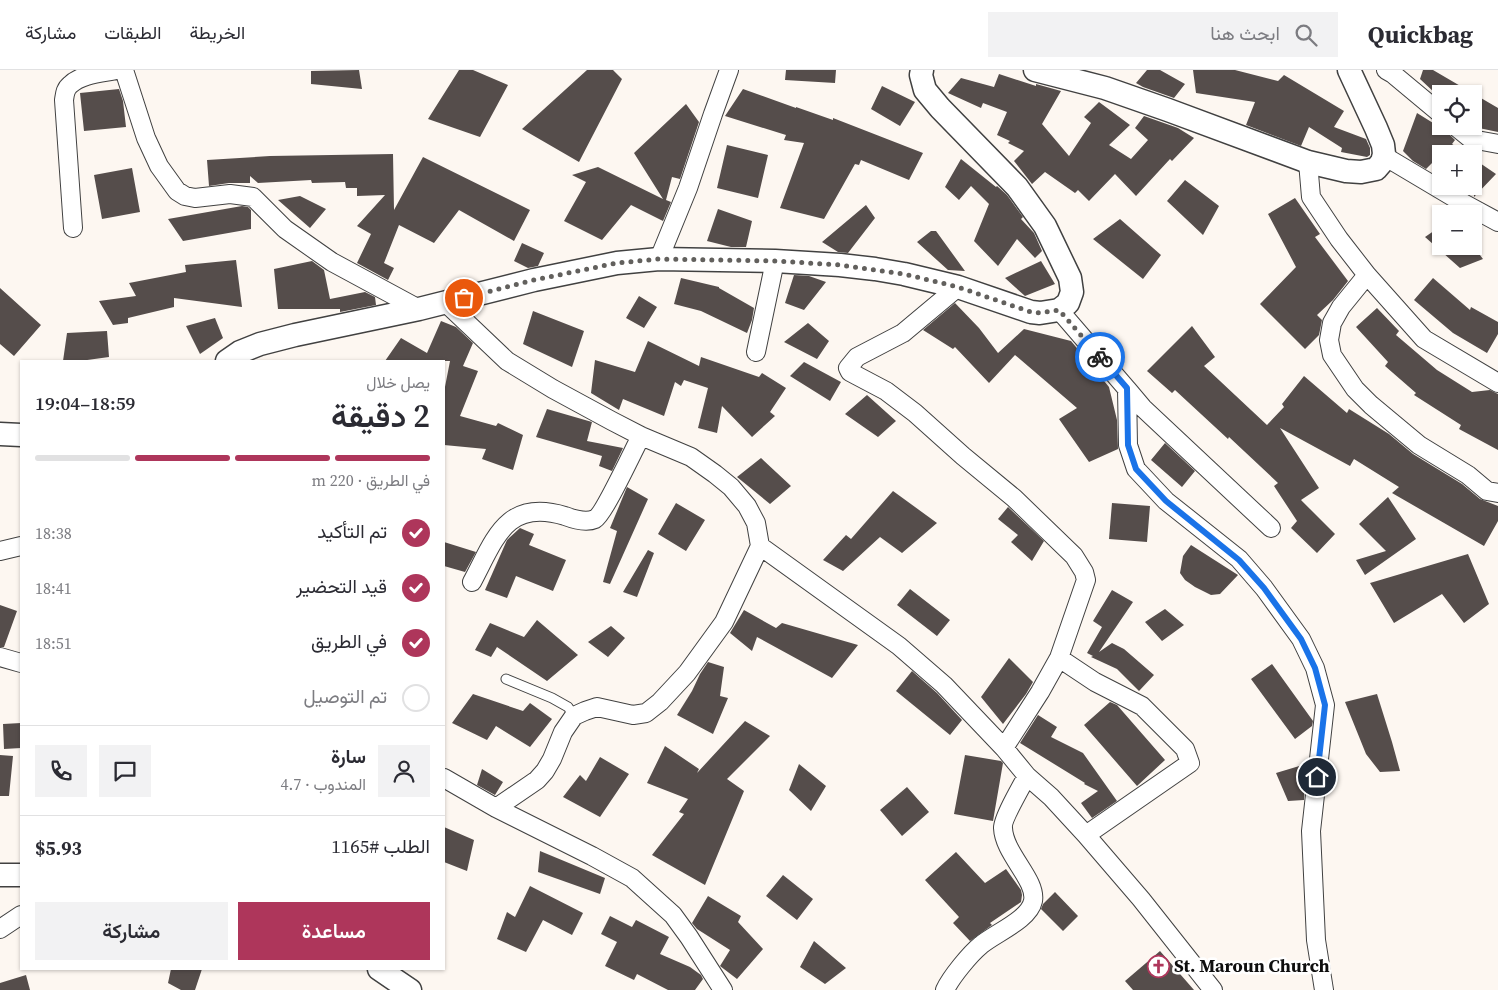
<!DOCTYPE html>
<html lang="ar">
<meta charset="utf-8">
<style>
body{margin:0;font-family:"Source Serif 4",Vazirmatn,serif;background:#f2f2f3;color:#2b2b33;direction:rtl;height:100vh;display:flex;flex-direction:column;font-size:19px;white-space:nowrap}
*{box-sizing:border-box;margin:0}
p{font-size:16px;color:#7c7c81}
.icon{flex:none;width:28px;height:28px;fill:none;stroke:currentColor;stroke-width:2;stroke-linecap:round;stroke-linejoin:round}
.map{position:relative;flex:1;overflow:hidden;direction:ltr}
.details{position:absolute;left:20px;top:290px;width:425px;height:610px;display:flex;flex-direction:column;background:#fff;border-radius:0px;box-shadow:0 1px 4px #0004;direction:rtl}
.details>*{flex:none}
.controls{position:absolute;left:1432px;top:15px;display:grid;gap:10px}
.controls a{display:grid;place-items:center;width:50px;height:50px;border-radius:0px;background:#fff;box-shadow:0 1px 4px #0004;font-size:25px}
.pin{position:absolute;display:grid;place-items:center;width:42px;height:42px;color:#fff;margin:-21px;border:2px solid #fff;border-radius:50%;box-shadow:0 1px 5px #0007}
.courier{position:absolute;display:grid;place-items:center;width:50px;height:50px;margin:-25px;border:4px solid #1a73e8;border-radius:50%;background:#fff;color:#222;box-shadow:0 1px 6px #0007}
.headline em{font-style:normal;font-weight:600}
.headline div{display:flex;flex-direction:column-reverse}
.headline{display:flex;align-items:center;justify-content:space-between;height:85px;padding:0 15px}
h1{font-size:32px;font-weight:600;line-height:38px}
.bar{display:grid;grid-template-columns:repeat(4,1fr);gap:8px 5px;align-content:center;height:60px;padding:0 15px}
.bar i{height:6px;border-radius:4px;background:#e1e1e2}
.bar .active{background:#ae365b}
.bar p{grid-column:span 4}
.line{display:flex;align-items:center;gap:12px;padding:0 15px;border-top:1px solid #e1e1e2}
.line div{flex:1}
.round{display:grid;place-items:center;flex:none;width:52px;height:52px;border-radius:0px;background:#f2f2f3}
ol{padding:0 15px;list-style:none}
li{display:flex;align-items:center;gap:15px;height:55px}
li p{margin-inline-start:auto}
li .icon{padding:5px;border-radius:50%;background:#ae365b;color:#fff;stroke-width:4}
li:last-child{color:#7c7c81}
li i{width:28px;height:28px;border:2px solid #e1e1e2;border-radius:50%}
.primary-button{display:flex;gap:10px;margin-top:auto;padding:10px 15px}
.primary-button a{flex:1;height:58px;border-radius:0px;background:#ae365b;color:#fff;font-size:20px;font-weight:600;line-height:58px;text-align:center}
.primary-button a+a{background:#f2f2f3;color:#2b2b33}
header{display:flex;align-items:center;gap:30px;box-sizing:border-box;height:70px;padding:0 25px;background:#fff;border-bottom:1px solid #e1e1e2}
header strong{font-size:24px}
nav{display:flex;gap:28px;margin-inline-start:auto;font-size:18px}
.search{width:350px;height:45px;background:#f2f2f3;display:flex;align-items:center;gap:12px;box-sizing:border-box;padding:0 18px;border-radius:0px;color:#7c7c81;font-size:19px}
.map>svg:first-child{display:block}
.building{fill:#554d4b}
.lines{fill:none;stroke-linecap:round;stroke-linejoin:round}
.service-casing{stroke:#414141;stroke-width:11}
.minor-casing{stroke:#414141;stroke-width:20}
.tertiary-casing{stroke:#414141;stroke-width:25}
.service{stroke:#fff;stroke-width:9}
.minor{stroke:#fff;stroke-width:18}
.tertiary{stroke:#fff;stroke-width:22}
.done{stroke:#62605d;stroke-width:5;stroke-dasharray:0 9}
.route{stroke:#1a73e8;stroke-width:6}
.labels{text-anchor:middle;stroke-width:5;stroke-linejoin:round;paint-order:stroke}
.poi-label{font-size:18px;font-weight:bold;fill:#0e0e0e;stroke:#fff;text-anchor:start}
</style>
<header>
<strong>Quickbag</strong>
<div class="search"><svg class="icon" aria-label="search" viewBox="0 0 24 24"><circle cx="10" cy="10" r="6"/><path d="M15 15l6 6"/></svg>ابحث هنا</div>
<nav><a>الخريطة</a><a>الطبقات</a><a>مشاركة</a></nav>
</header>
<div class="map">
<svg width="1498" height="920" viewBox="0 0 1498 920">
<rect width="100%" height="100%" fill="#fdf7f1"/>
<path class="building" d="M359 0 362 19 311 14V1Z
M459 0H473L508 15 480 67 428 49Z
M587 0H613L622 9 579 92 522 59Z
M786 0H836L835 13 785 10Z
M1147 0H1160L1185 14 1174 28 1143 17 1136 13Z
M1193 0H1235L1278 11 1284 5 1344 41 1334 57 1366 69 1370 78V85L1367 87 1341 82 1342 78 1309 57 1301 76 1246 55 1255 32 1196 23Z
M1423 0H1433L1498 38V62L1474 57V24H1436L1420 9Z
M999 4 1036 16V14L1061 21 1042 54 1069 86 1091 53 1084 47 1099 32 1130 55 1109 75 1131 89 1148 70 1135 58 1144 46 1178 58 1194 68 1172 91 1170 89 1136 126 1115 104 1089 131 1078 120 1075 123 1045 102 1032 114 1014 91 1024 81 1008 73 1010 71 997 65 1007 42 983 33 981 38 948 23 961 8 994 17Z
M882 16 915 32 900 56 871 39Z
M119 19 123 31 126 57 84 61 80 23Z
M743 19 796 38V37L833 50V48L923 83 909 110 861 90 859 95 855 94 824 149 780 138 804 73 784 70 786 65 725 46Z
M686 34 699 52 680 109 672 107 666 130 671 132 663 151 631 135 602 170 564 151 586 112 572 105 598 97 663 129 634 83Z
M1417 43 1446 61 1455 70 1452 74 1467 84H1441L1426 99 1413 91 1403 81Z
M727 75 768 85 758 128 717 118Z
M393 84 394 140 423 87 530 140 514 171 459 140 434 173 399 155 384 193 394 198 388 210 357 193 371 164 357 156 385 125 357 126V118H346L345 112 312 113 311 110 258 113 250 106V113H229L209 116 207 90 270 86Z
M961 89 996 117 997 116 1007 125 1023 147 1021 149 1034 163 1042 181 1035 188 1017 169 998 196 974 171 989 134 971 116 959 130 945 117Z
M1474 89 1496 104 1474 127Z
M132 98 140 142 102 149 94 105Z
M1185 110 1219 136 1203 165 1167 131Z
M300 126 326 139 310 158 278 130Z
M1295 128 1320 164 1315 167 1348 211 1333 230 1317 245 1322 250 1319 265 1305 279 1260 234 1296 197 1268 144Z
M866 135 875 148 848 183 838 182 822 172Z
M242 136 248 137 251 140V159L183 171 168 149Z
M718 139 752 151 746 177H731L707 171Z
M1120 149 1161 185 1143 209 1093 169Z
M1441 156V176H1473L1483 189 1460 198 1425 167Z
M931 161H936L965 201 948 200 917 172Z
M522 173 544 183 538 196 528 198 514 191Z
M236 190 242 237 174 228V237L128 248V253L113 255 99 231 136 226 129 213 186 202 185 195Z
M312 191 324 200 330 229 365 222 375 227 376 235 340 242V239H278L274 199Z
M1041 191 1055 214 1025 226 1005 208Z
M794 205 809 206 826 212 804 240 785 233Z
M681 208 719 217V218L754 238 752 250 747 263 701 241 674 234Z
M1433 208 1470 240 1471 237 1498 252V264L1487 283 1453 263 1414 230Z
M0 218 41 255 14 286 0 274Z
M639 226 657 237 644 258 626 248Z
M955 233 979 258 998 283 1024 259 1071 271 1109 317 1117 350 1118 379 1089 392 1059 349 1077 338 1015 285 989 313 955 277 953 279 923 260Z
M1377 238 1399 261 1396 265 1437 300 1472 322 1490 320 1498 324V380L1459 359 1461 355 1414 325 1416 323 1385 296 1388 292 1356 257Z
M533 241 584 261 572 297 523 274Z
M215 248 223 268 200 284 186 256Z
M441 251 456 257 473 273 463 296 478 301 460 346 496 356 498 353 523 365 513 400 482 389 486 379 444 375V322L450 291H385L401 268 427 283Z
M808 253 829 271 817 289 784 272Z
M1192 256 1215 287 1204 296 1267 355 1284 337 1282 334 1304 306 1347 343 1349 339 1389 364 1413 384 1462 414 1480 429 1498 436V451L1484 476 1392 423 1399 417 1354 389 1350 396 1280 358 1319 418 1301 430 1335 464 1317 483 1291 458 1297 451 1274 416 1278 413 1229 367 1228 369 1175 320 1172 323 1147 301Z
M107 261 109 287 80 291H63L67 263Z
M648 271 699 296 701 287 759 307 762 303 786 318 770 342 775 346 752 367 722 336 717 363 698 358 708 318 684 310 681 316 675 312 664 346 623 329 619 340 591 323 595 290 635 302Z
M804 292 841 312 830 331 790 306Z
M867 325 896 351 878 367 845 344Z
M547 339 592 352 587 371 623 378 612 401 599 396 602 386 536 367Z
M1165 373 1195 401 1182 417 1151 390Z
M761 388 791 416 770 434 737 407Z
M627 417 648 429 610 514 603 512 617 461 610 458Z
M893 421 937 453 902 483 880 467 843 501 823 490 846 465 851 469Z
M1388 427 1416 469 1365 505 1356 490 1386 481 1359 454Z
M676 433 705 450 686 481 658 464Z
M1112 433 1150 436 1147 472 1109 469Z
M1008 437 1044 471 1032 491 1011 472 1018 465 998 449Z
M520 458 534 464 529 475 566 490 553 521 516 506 507 528 485 520 507 470Z
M444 472 476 482 465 502 444 496Z
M1191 475 1238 505 1220 524 1211 525 1195 517 1185 510 1180 503 1183 486Z
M648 480 654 483 637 527 623 522Z
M1468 484 1489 534 1464 553 1442 524 1394 553 1370 513Z
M910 519 950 550 937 566 897 535Z
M1112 520 1133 532 1099 582 1112 573 1124 579 1154 605 1139 621 1117 599 1091 587 1093 586 1087 583 1102 557 1093 551Z
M0 535 17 541 4 577H0Z
M1165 539 1184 555 1162 571 1145 552Z
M744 540 776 558 782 553 858 575 832 608 757 567 752 581 730 563Z
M537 550 578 585 547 611 497 577 491 587 475 580 490 553 524 567Z
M611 556 625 568 608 587 588 572Z
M1009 588 1033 612 1026 624 1003 654 981 627Z
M708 592 724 597 720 626 728 628 713 664 677 645 692 621 700 604Z
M1272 594 1313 651 1312 656 1295 669 1251 609Z
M912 601 937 623 962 650 950 665 896 621Z
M473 624 523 641 530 633 552 649 530 677 496 656 487 670 452 653Z
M1377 624 1392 672 1400 701 1380 702 1366 684 1345 632Z
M1110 632 1117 635 1165 690 1137 716 1084 655Z
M1038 645 1057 657 1051 667 1083 683 1117 731 1092 748 1081 733 1098 721 1084 714 1085 713 1020 673Z
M745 651 770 666 727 709 744 721 705 815 652 785 684 744 679 742 688 729 647 713 665 676 699 699 697 703Z
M21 653V678L4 679 3 654Z
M0 685 13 686 9 726H0Z
M965 685 1001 691 1003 693 993 751 954 744Z
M600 687 629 704 600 747 563 727 580 705 586 711Z
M799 694 826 716 811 741 789 720Z
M1306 694 1304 730 1288 731 1276 703Z
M482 699 503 712 495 725 477 715Z
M907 717 929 742 902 766 880 740Z
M444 757 474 770 467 801 444 792Z
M540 781 605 808 600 824 538 802Z
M956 782 985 813 1006 799 1021 820 1022 825 1021 832 990 853 992 855 970 871 953 853 959 847 925 810Z
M783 805 813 829 797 850 766 826Z
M530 816 583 843 572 865 543 850 526 882 497 869 507 842 515 847Z
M1055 822 1078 846 1063 861 1041 839 1043 834Z
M708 826 741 846 738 852 763 879 737 909 720 896 730 880 697 859 692 853Z
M610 846 632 857 636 850 669 867 660 884 690 897 701 905 703 909 695 920H668L637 904 634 910 605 896 617 872 601 864Z
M814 871 846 898 825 914 800 897Z
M1160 881 1194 920H1133L1125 911Z
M171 899H202L195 920H181L168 913Z
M26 905 30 920H0V913Z"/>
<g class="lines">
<defs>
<path id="service" d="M506 609 552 628 568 637 574 646"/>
<path id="minor" d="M124 0 146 68 159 96 177 121 185 126 195 128 230 124 253 127 285 159 332 192 419 239
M1386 0 1393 4 1441 44
M1455 56 1471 69 1498 74
M1384 86 1463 133 1498 152
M1308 92 1311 127 1339 169 1367 205 1424 269 1498 313
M73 158 64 30C65 24 65 19 70 15 81 4 102 3 117 0
M659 189 688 118 713 44 729 0
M1367 205 1341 237 1332 253 1329 270 1332 285 1355 319 1371 335 1419 375 1468 405 1487 421 1498 423
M958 217 903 263 857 287 848 298 850 302 886 321 915 343 963 386 1014 428 1074 486 1084 502 1086 510 1059 588
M446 233 507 291 553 319 612 351 641 366 691 387 715 404 731 417 747 436 756 453 760 476 724 552 687 603 660 632 646 643 633 645 597 637 585 641 574 646 563 662 552 689 545 701 537 710 496 738
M1059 240 1127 319 1128 375 1136 399 1166 431 1239 489 1264 518 1301 569 1315 598 1325 635 1311 761 1316 870 1324 920
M756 282 775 191
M1127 319 1143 338 1271 458
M760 476 899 576 944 615 1004 678 1027 706 1051 727 1086 765 1141 829 1213 920
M0 481 21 476
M472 512C495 469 506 428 565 446 573 449 586 453 595 449 604 444 634 379 641 366
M0 587 21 593
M1004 678 1040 622 1059 588 1095 612 1142 636 1185 679 1190 693 1086 765
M444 708 496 738 592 786 632 808 673 845 689 867 723 920
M0 859 21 845
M945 920C951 907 970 884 981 875 995 863 1029 850 1033 831 1037 810 1004 784 1003 758 1002 750 1022 715 1027 706"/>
<path id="tertiary" d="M1035 0 1105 18 1168 40 1308 92 1346 101 1361 102 1376 99 1382 92 1384 84 1383 75 1376 58 1349 0
M227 291 240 282 260 274 295 265 419 239 534 210 617 193 659 189 775 191 840 195 875 199 904 204 958 217 1031 242 1040 243 1059 240 1068 233 1072 222 1070 208 1045 156 1017 117 940 38 925 20 921 5 922 0
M0 364 21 365
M0 805H21
M379 899 410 920"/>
</defs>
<use href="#service" class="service-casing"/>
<use href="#minor" class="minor-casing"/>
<use href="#tertiary" class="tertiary-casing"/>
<use href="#service" class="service"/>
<use href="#minor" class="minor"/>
<use href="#tertiary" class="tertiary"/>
</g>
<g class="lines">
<path class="done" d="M464 228 534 210 617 193 659 189 776 191 840 195 904 204 958 217 1031 242 1040 243 1059 240 1100 287"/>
<path class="route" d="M1100 287 1127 318 1128 375 1136 399 1166 431 1239 490 1264 518 1301 569 1315 598 1325 635 1317 707"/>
</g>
<defs>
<symbol id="church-ring" viewBox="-11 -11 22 22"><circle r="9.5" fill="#fff" stroke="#ae365b" stroke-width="1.5"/><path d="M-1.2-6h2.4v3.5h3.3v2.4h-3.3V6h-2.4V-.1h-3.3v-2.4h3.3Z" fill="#ae365b"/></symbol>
</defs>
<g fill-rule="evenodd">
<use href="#church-ring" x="1146" y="884" width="25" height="25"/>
</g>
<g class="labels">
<g class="poi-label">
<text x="1174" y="902">St. Maroun Church</text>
</g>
</g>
</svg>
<div class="controls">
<a><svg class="icon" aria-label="locate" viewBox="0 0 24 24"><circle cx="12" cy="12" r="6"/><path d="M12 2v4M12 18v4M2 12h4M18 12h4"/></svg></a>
<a>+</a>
<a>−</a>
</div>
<div class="pin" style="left:464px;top:228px;background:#ea580c"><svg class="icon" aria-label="bag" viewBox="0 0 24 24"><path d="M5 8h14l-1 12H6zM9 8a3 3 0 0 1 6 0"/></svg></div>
<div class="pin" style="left:1317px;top:707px;background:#1f2937"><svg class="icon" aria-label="home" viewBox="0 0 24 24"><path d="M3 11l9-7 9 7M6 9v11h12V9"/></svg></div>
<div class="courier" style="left:1100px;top:287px"><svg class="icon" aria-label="bike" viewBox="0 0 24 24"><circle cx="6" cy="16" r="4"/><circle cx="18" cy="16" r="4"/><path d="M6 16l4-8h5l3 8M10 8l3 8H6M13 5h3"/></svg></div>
<section class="details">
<div class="headline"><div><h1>2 دقيقة</h1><p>يصل خلال</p></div><em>18:59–19:04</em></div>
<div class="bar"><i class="active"></i><i class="active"></i><i class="active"></i><i></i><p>في الطريق · 220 m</p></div>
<ol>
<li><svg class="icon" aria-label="check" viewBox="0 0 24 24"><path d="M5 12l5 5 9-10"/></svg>تم التأكيد<p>18:38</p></li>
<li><svg class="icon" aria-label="check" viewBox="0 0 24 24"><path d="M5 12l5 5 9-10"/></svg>قيد التحضير<p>18:41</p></li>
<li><svg class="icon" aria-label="check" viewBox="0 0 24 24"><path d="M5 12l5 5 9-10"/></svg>في الطريق<p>18:51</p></li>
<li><i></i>تم التوصيل</li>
</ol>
<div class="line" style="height:90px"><a class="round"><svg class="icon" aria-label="person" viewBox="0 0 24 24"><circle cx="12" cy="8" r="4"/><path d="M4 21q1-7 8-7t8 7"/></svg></a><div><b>سارة</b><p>المندوب · 4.7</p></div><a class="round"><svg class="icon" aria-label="chat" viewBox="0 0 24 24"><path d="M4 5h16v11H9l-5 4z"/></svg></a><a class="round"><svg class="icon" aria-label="phone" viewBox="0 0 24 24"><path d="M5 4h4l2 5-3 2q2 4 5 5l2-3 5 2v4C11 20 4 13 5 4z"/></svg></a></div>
<div class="line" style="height:65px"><div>الطلب #1165</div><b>$5.93</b></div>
<div class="primary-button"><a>مساعدة</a><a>مشاركة</a></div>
</section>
</div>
